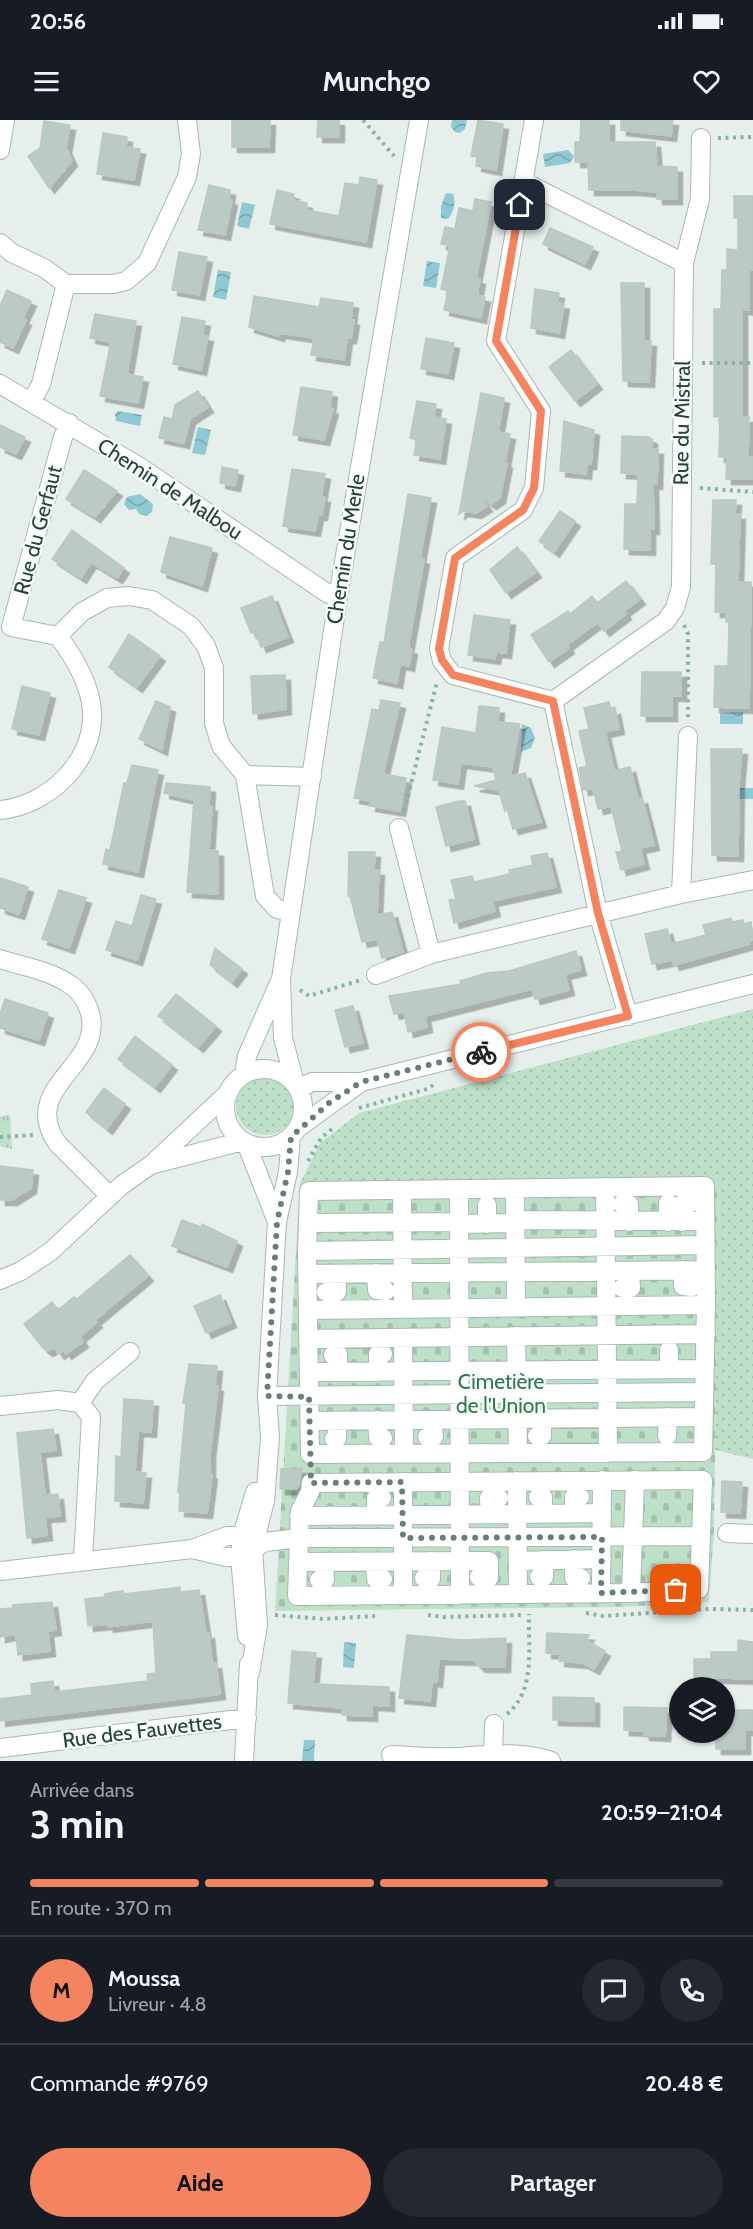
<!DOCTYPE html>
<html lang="fr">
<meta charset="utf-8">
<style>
body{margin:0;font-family:Cabin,sans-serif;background:#242831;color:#f1f3f6;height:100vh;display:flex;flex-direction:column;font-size:22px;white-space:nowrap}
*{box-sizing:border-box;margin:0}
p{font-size:20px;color:#9ea1a6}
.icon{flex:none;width:33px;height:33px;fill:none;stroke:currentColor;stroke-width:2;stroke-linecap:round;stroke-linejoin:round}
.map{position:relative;height:1641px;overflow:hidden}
.panel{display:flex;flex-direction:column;background:#171b24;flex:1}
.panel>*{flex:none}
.controls{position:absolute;left:669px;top:1557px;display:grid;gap:12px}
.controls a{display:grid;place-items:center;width:66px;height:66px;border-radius:50%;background:#171b24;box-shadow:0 2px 4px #0004;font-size:30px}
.pin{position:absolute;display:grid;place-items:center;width:51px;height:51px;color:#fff;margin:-26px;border-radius:12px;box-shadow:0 3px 9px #0006}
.courier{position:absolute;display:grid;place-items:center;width:60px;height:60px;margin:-30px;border:4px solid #f4845f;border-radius:50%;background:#fff;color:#222;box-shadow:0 2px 8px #0007}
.overview em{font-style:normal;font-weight:800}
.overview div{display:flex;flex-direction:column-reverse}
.overview{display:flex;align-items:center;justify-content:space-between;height:102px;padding:0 30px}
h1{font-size:39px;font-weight:800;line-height:45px}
.bar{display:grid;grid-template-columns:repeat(4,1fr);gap:9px 6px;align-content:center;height:72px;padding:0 30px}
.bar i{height:8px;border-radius:4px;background:#363941}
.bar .active{background:#f4845f}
.bar p{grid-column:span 4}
.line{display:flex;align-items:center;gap:15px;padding:0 30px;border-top:2px solid #363941}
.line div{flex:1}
.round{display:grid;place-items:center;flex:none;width:63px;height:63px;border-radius:32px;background:#242831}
.action{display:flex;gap:12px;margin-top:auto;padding:12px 30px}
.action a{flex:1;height:69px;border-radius:36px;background:#f4845f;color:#111;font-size:24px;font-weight:800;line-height:69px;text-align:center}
.action a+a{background:#242831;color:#f1f3f6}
.status{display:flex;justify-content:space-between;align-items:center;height:42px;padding:0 30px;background:#171b24;direction:ltr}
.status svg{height:16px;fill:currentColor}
header{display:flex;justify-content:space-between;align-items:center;height:78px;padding:0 30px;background:#171b24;font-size:27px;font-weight:800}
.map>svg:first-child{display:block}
.grass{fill:url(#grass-dots)}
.cemetery{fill:url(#cemetery-stones)}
.park{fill:url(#park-tufts)}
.water{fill:url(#water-waves)}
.building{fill:#bbcac4;stroke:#b8c9c2;stroke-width:1.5;filter:url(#shadow)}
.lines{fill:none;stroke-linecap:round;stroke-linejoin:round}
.minor-casing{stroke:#a8b8b2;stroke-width:20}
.path{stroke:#86b3a5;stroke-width:4;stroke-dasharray:3 4.5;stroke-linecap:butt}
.minor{stroke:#fff;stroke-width:18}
.done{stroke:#687f78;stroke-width:6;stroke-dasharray:0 10.8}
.route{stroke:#f4845f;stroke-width:8}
.labels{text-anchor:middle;stroke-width:5;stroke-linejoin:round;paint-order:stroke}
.street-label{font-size:21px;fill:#24423a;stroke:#f7fbf9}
.park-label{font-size:21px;fill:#2d7a4b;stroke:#f7fbf9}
</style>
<div class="status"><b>20:56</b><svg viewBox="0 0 49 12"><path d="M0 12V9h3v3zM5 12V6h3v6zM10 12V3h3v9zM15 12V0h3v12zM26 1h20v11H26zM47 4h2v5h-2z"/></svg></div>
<header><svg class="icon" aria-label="menu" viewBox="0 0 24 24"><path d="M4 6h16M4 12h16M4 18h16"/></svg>Munchgo<svg class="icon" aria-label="heart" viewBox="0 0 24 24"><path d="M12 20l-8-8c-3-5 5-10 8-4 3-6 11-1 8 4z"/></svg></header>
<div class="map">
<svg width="753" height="1641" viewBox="0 0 753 1641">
<defs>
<pattern id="grass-dots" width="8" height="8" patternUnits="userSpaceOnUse" patternTransform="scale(1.5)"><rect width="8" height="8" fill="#bfe0c8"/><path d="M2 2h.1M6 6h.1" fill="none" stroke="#a4c1ad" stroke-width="1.8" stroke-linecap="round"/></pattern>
<pattern id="cemetery-stones" width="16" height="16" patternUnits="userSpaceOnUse" patternTransform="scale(1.5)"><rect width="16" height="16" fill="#bfe0c8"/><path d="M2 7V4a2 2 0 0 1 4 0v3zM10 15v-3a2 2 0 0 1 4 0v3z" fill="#a4c1ad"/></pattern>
<pattern id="park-tufts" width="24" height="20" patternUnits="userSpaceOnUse" patternTransform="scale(1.5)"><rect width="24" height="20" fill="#bfe0c8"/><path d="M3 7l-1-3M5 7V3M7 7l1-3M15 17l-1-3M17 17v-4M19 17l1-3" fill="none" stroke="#a4c1ad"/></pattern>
<pattern id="water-waves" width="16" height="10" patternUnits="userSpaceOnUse" patternTransform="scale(1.5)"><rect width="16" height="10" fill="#8ec9d4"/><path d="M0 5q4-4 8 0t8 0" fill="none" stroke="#74a5ad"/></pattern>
<filter id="shadow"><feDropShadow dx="5.5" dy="5.5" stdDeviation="0" flood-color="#0004"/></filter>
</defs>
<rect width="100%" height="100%" fill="#e6efeb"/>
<path class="grass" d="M753 889V1339L715 1330 719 1059 300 1063 320 1023 359 993Z
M236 986a29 29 0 1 1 58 0a29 29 0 1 1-58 0Z"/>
<path class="cemetery" d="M719 1059 714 1410 709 1482 621 1487 275 1491 300 1063Z"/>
<path class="park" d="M10 995 12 1029 0 1026V997Z"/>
<path class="water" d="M452 0H467L465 9 460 13 455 12 451 7Z
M568 30 574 36 570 43 545 47 543 34Z
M446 73 453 74C456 83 454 92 448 99L441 98V86Z
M242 82 255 85 249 109 237 106Z
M427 141 440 143 436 168 423 166Z
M218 150 231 152 226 180 213 177Z
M118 291 142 295 140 306 116 301 115 294Z
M198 307 211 310 205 335 192 333Z
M140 374 153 384 152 392 146 396 139 394 136 389 129 390 124 384 127 377Z
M743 592V604H720V593Z
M522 604 531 608 535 618 531 628 521 632Z
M736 668H753V679H736Z
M344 1522 356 1523 354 1548 343 1547Z
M304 1620H315L314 1641H302Z"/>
<path class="building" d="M232 0H270L269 27H232Z
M318 0H339V17H317Z
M478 0 503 4 496 50 476 46 478 37 471 36Z
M581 0H609V22H655L657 46 677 47V79H657V72L635 70H589L588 42H575V22H580Z
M621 0H673L671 16 621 10Z
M44 1 70 5 66 28 72 41 49 68 28 36 40 28Z
M103 13 127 17 126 27 140 29 134 60 97 54Z
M360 57 377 60 366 122 270 104 277 70 294 74 293 80 307 83 306 90 339 96 345 63 359 65Z
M209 65 230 70 229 79 232 80 225 115 198 110Z
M734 76H753V150H749V190L742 189V297H749L748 337H753V359H726L727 337H719L720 296 714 297V189H721L722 150H727V129L738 130V98H734Z
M475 79 491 82 476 158 480 159 477 175 485 177 481 198 444 190 448 171 441 169 450 126 441 124 445 107 455 109 459 88 473 91Z
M550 108 593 127 585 144 543 124Z
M179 132 207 137 199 175 172 170Z
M621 163H644V221H651L649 262 623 261Z
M535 169 559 173 557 183 564 184 559 213 531 208Z
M7 170 31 181 23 198 26 200 13 228 0 222V186Z
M254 176 319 187 321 178 353 183 351 200H354L351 218H347L344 240 311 235 314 218 280 213 279 216 249 207Z
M95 194 136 201 127 254 143 257 138 283 100 276 111 222 90 218Z
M182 197 205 201 202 215 208 216 201 250 173 244Z
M426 218 454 223 448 254 421 249Z
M571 230 597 264 575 281 549 247Z
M301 267 332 272 330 289H333L324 320 293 315Z
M198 271 208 287 190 299 184 323 159 318 164 297 172 299 175 285Z
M481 273 504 278 498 312 510 314 505 342 507 343 500 378 491 384 479 375 487 386 476 393 463 391 459 394Z
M417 281 436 284 434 297 446 299 440 339 414 335 417 320 410 318Z
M564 301 594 310 591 344H587L586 354 560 351Z
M0 305 25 317 16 334 0 327Z
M622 316 648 317 652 319V329H658L657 364H653L654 409H650V430L624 429 625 384H637L638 354 621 353Z
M222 347 238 350 235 366 220 363Z
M292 349 325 354 321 377H325L322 395H318L315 411 283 406Z
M84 350 117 371 95 397 66 379Z
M408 374 431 378 420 438 424 439 408 528 412 529 409 546 400 544 397 563 373 558 380 522 384 523Z
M713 380H736L735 394H740L738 462H751L749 588 714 587 715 546H728L729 502H726V492H715L716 444H711Z
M560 391 575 401 554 432 539 421Z
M72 410 124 448 117 458 91 442 81 458 52 439Z
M170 417 212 428 202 466 161 452Z
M517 427 536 452 506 473 490 450Z
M626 461 640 479 624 491 626 494 604 511 598 502 567 525 569 528 549 542 531 515 568 491 570 494 592 476 597 483Z
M272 476 288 517 261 527 255 511 251 513 241 488Z
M474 495 510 500 506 533 496 532 495 539 468 535Z
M129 514 160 536 137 567 109 547Z
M642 552H681V576H672V596H641Z
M285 555 286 589 253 594 251 556Z
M22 566 50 573 39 615 12 609Z
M381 580 400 583 383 654 406 658 400 691 370 686 371 681 354 678 372 589 379 590Z
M156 581 170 587 162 630 139 619Z
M609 582 611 590 615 589 619 609 605 612 614 651 630 647 638 679 642 678 654 725 640 728 644 744 621 750 616 732 622 731 611 686 598 689 593 668 583 670 579 648 587 646 579 611 589 609 584 588Z
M479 586 499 588 498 602 520 604 510 657 525 653 541 702 513 709 506 685 505 692 499 670 474 666 496 660 493 647 461 643 458 664 433 660 442 607 476 613Z
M711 629H742L739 664 738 736 712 735Z
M132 645 158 650 138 752 103 744 106 729 110 730 124 663H127Z
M166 663 210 667 209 686H212L209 730 218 731V774L187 772 194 680 164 673Z
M459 681H465L474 719 446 726 436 687Z
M349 732H375L374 750H379L377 795 392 792 403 832 382 838 377 819 362 822 350 776H348Z
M547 733 556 767 492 781 495 791 454 803 449 780 456 779 451 760 472 756 474 762 510 754 509 750 533 745 531 736Z
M0 758 28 767 19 794 0 788Z
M59 770 86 778 69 828 42 819Z
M141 775 156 779 137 840 106 830 116 801 132 806Z
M731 798 733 802 743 800 744 804 751 802 753 820 748 821 749 824 674 845 672 840 652 844 645 814 667 809 671 824 706 815 703 805Z
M215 828 242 849 232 862 210 845Z
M576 831 581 850 565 854 569 870 535 879 532 869 425 896 427 907 408 912 404 892 394 894 389 876 461 864 460 861 487 853 509 851Z
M176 874 216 906 198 927 158 896Z
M5 879 48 893 39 920 0 908V894Z
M353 886 363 923 345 927 335 890Z
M135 916 172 945 155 967 118 939Z
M104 968 125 984 107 1009 86 992Z
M0 1046 33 1050 31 1068 12 1080H0Z
M182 1100 201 1107 202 1104 237 1121 227 1147 172 1126Z
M130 1135 148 1156 95 1200 97 1202 80 1217 83 1222 66 1234 64 1230 59 1234 54 1227 48 1231 43 1228 24 1204 52 1182 58 1190 74 1177 77 1179Z
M220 1175 231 1202 206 1213 194 1186Z
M189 1244 217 1246 215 1266H218L210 1334V1354H212L207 1393 179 1391 180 1372H178L186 1283H183Z
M124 1279 153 1281 151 1312 138 1311 135 1352 146 1353 143 1383 115 1381 116 1336 121 1337Z
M53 1309 56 1330 40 1332 45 1375 58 1374 60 1396 45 1397 47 1415 27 1418 17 1313Z
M302 1348 299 1366 296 1369H280L281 1349Z
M722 1361 742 1362 740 1393 721 1392Z
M180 1467V1472L199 1470 206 1514 209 1513 212 1544 216 1543 220 1574 0 1601V1579L32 1575 31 1564 53 1561 54 1572 148 1561 147 1554 156 1553 153 1501 108 1507V1504L88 1506 85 1479 105 1477V1474L114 1472 123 1471 124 1474Z
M52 1482 56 1510 48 1511 50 1531 18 1535 16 1514 0 1517V1489L13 1488V1485Z
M547 1513 589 1515 586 1520 605 1531 594 1549 583 1543 559 1541 560 1534 546 1533Z
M407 1515 462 1520 506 1518 505 1547H480L473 1540 439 1539 437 1562 432 1561 430 1581 399 1578Z
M738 1520 753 1522V1559L694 1557V1539H711V1532H738Z
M292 1531 316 1533 313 1564 389 1567V1586L372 1585V1596L342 1595V1588L288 1583Z
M553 1577 594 1578V1601L553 1600Z
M624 1587 667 1588 665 1616 644 1615V1611L624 1610Z
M724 1590H753L752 1610H745V1629H716V1612H724Z"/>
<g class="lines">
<defs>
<path id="minor" d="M534 0 496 221 541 291 534 368 523 390 455 438 439 529 442 541 453 555 553 581 598 793 628 896
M0 30 5 0
M524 62 684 143 681 467 675 488 666 501 553 581
M0 123 12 133 44 148 66 164H113L126 161 147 143 187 57 191 34 187 0
M684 143 700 79 701 18
M0 264 140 347 327 473 338 477
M32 281 41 264 66 164
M58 516 11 507 63 317 69 303
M245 655 312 657
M0 690C47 686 95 642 92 591 90 564 74 537 58 516L82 492 107 478 129 476 152 480 191 506 206 526 214 548V603L221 626 245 655 265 776 277 789 291 792
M399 708 431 834
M681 774 753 760
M0 839C21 846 47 850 66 862 77 868 85 878 89 890 108 945 18 965 57 1023L110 1076
M376 855 431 834 681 774 688 616
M225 988a39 39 0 1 1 78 0a39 39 0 1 1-78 0Z
M244 954 247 936 279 863
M295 963 283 918 281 859 338 477 419 0
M298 969 312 962H361L753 864
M298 1008 360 963
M246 1023 277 1102
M154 1044 243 1021
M705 1066 706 1185 703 1332 310 1334 307 1131 309 1071Z
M605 1067 608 1333
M515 1069 516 1187
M402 1070 403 1189
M459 1070 460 1475
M668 1083V1102
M622 1084H629V1102
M487 1085V1104
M515 1100 705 1101
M682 1102V1084L691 1083
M308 1103 459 1102
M459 1104 515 1103
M307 1131 706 1125
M683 1150V1166L692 1167
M376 1153 377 1170 386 1171
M307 1154 706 1150
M0 1160 21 1151 50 1132 122 1065 152 1044 229 972
M622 1168H631L630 1151
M326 1172H337V1154
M308 1190 706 1185
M516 1216 518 1333
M403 1218 404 1334
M308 1219 706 1214
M669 1230V1249
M333 1235 338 1234V1252
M309 1252 704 1249
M378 1252V1234H383
M267 1276 703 1272
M80 1283 95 1261 130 1232
M0 1286 58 1280 80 1283 91 1297 83 1440
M377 1300 378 1317 383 1318
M310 1301 703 1297
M537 1316H542V1298
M667 1316 668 1297
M427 1317H434L432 1300
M334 1319 337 1318V1301
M703 1360 699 1469 631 1473 297 1476 300 1391 310 1372 311 1363Z
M517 1361 518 1474
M403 1362V1475
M538 1377H543V1393
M574 1393V1377H580
M490 1394 489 1378H499
M376 1395V1378H382
M299 1396 602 1393
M727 1413 753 1414
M192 1429 226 1437H240L265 1422 299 1418 701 1416
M574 1439V1458H581
M518 1441 602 1439
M298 1442 489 1441V1458L479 1457
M375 1442 376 1459H383
M0 1451 192 1429 227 1416H242L249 1424
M539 1457H544V1440
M424 1458 431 1459V1441
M319 1460H325L324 1442
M601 1473 602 1360
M631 1473 635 1360
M247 1516 240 1437 242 1416 255 1372
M250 1553 258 1505 253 1428 265 1381 270 1317 267 1276 277 1102 288 1052 291 1017
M0 1628 247 1598
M493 1634 494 1604
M391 1635C413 1636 435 1638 457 1637 488 1635 520 1630 551 1641
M244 1641 249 1544"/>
</defs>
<use href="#minor" class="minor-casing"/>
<path class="path" d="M363 0 394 36
M718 18 753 17
M702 243H753
M700 368 753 372
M684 505 688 514V598
M404 691 437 562
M300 870 309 876 361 860
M359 988 427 969 435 964
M0 1017 35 1015
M308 1041 321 1018 332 1009
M586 1493 603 1496 709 1489 753 1490
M275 1495 323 1499 375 1496
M428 1495 443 1497 522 1495
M507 1594C536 1570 528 1528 529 1494"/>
<use href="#minor" class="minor"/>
</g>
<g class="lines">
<path class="done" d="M481 932 361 962 329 983 291 1017 288 1052 277 1102 267 1276 309 1277 311 1363 402 1362 403 1418 602 1417 601 1473 676 1470"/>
<path class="route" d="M481 932 628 896 598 793 553 581 453 555 442 540 439 529 455 438 523 390 534 368 541 291 496 221 520 85"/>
</g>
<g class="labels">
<g class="street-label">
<text transform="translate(682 303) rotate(-89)" y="7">Rue du Mistral</text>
<text transform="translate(170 369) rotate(33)" y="7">Chemin de Malbou</text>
<text transform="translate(38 410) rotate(-75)" y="7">Rue du Gerfaut</text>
<text transform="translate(346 429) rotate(-81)" y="7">Chemin du Merle</text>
<text transform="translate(142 1611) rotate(-7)" y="7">Rue des Fauvettes</text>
</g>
<g class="park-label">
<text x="501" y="1269">Cimetière<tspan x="501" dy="24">de l'Union</tspan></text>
</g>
</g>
</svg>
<div class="controls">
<a><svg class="icon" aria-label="layers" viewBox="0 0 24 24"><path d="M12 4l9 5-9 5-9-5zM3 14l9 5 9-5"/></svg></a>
</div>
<div class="pin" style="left:676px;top:1470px;background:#ea580c"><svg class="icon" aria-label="bag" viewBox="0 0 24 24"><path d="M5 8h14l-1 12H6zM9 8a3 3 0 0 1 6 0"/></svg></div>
<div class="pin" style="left:520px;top:85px;background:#1f2937"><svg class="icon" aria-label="home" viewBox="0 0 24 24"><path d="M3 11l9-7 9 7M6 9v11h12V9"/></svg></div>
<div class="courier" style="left:481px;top:932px"><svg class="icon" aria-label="bike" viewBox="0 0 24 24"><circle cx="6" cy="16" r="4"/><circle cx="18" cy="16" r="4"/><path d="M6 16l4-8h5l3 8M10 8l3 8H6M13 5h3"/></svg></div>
</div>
<section class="panel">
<div class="overview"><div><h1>3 min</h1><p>Arrivée dans</p></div><em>20:59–21:04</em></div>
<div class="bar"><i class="active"></i><i class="active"></i><i class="active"></i><i></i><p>En route · 370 m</p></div>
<div class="line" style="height:108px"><b class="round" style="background:#f4845f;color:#111">M</b><div><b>Moussa</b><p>Livreur · 4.8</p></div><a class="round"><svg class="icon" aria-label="chat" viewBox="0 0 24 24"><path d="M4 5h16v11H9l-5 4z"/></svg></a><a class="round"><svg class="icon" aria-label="phone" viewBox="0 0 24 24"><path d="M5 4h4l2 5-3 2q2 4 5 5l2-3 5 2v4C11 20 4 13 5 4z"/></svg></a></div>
<div class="line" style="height:78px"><div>Commande #9769</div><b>20.48 €</b></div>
<div class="action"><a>Aide</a><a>Partager</a></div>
</section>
